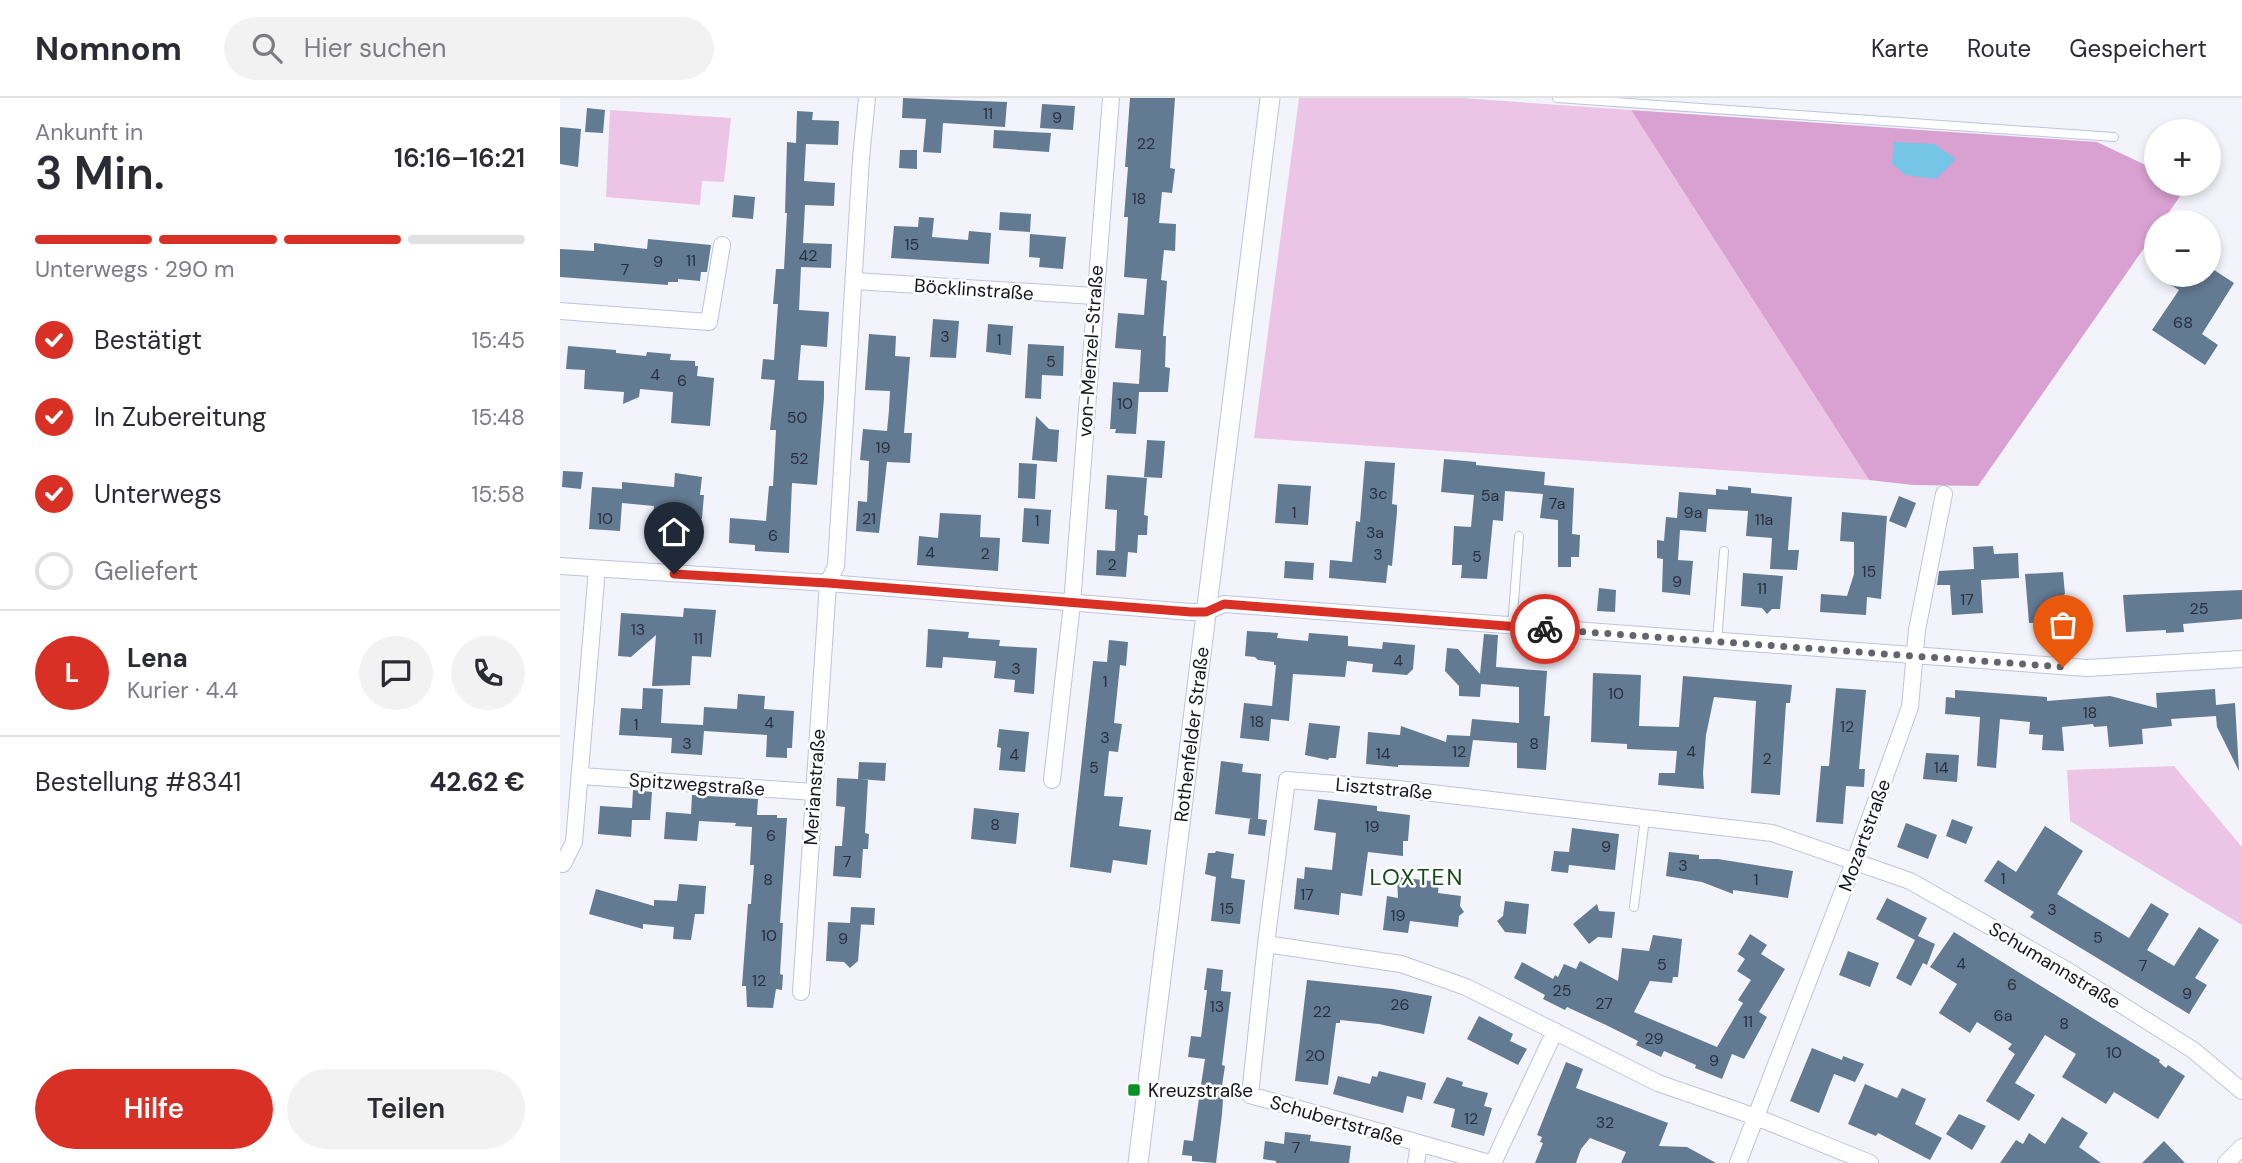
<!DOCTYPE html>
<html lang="de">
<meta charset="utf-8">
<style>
body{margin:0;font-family:"DM Sans",sans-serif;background:#f2f2f3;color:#2b2b33;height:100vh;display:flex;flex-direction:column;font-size:26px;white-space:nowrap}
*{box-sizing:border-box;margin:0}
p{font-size:23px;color:#7c7c81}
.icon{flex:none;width:38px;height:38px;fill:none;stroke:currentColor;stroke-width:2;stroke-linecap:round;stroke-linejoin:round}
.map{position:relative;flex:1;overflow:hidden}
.details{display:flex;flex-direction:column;background:#fff;width:560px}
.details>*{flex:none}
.buttons{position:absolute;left:1584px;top:21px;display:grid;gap:14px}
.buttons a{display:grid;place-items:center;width:77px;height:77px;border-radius:50%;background:#fff;box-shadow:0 4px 10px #0003;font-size:35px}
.pin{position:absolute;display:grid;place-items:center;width:60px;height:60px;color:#fff;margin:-72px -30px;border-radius:50% 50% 50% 0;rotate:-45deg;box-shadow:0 0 7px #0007}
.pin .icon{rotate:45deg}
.courier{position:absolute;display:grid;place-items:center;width:70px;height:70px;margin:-35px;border:5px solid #d93025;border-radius:50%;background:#fff;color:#222;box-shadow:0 2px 9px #0007}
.head em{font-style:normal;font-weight:600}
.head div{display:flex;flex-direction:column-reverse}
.head{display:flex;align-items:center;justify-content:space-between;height:119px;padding:0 35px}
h1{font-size:46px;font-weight:600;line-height:52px}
.bar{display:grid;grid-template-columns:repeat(4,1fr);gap:10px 7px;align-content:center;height:84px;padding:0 35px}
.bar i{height:9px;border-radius:5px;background:#e1e1e2}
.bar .on{background:#d93025}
.bar p{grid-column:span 4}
.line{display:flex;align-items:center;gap:18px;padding:0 35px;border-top:2px solid #e1e1e2}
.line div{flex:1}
.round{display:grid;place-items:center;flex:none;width:74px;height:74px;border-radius:37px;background:#f2f2f3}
ol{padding:0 35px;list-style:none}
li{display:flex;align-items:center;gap:21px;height:77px}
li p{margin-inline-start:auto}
li .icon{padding:7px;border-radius:50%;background:#d93025;color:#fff;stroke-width:4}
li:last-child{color:#7c7c81}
li i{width:38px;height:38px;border:4px solid #e1e1e2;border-radius:50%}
.action{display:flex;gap:14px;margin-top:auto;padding:14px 35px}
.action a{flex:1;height:80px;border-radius:42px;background:#d93025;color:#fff;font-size:28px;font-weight:600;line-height:80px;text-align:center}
.action a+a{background:#f2f2f3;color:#2b2b33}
header{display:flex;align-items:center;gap:42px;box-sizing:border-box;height:98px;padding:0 35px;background:#fff;border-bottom:2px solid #e1e1e2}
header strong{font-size:33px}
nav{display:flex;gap:38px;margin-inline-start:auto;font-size:24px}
.search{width:490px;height:63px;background:#f2f2f3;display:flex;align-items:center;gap:18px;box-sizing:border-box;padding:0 24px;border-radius:38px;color:#7c7c81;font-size:26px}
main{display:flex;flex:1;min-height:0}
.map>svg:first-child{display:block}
.green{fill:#ecc5e6}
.forest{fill:#d9a1d1}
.water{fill:#75c6e6}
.building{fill:#637a93}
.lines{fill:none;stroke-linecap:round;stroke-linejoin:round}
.service-casing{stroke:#bdc2e3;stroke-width:10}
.minor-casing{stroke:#bdc2e3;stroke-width:18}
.tertiary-casing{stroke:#bdc2e3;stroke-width:21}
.service{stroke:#fff;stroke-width:8}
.minor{stroke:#fff;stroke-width:16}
.tertiary{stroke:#fff;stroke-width:19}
.done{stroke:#63646e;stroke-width:7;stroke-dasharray:0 12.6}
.route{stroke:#d93025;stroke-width:9}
.poi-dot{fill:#079225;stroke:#fff;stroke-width:2.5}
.labels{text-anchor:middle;stroke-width:5;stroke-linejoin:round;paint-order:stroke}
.number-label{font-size:16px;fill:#282f3e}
.street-label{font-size:19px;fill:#151622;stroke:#fff}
.poi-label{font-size:19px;fill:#151622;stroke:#fff;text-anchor:start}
.quarter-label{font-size:23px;letter-spacing:2px;fill:#134c19;stroke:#fff}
</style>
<header>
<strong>Nomnom</strong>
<div class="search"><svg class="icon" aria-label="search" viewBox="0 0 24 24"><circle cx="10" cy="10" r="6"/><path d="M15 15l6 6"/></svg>Hier suchen</div>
<nav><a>Karte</a><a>Route</a><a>Gespeichert</a></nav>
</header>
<main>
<section class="details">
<div class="head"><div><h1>3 Min.</h1><p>Ankunft in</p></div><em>16:16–16:21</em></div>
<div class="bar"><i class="on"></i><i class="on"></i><i class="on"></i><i></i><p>Unterwegs · 290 m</p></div>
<ol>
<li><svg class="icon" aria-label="check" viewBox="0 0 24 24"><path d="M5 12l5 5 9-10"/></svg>Bestätigt<p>15:45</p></li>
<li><svg class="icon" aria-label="check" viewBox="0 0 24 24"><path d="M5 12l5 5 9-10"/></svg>In Zubereitung<p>15:48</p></li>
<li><svg class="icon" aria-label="check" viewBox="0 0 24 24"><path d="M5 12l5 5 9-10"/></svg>Unterwegs<p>15:58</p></li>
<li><i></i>Geliefert</li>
</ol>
<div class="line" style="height:126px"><b class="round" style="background:#d93025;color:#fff">L</b><div><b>Lena</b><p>Kurier · 4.4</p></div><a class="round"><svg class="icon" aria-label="chat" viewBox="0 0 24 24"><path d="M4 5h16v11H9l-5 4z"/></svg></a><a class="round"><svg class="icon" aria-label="phone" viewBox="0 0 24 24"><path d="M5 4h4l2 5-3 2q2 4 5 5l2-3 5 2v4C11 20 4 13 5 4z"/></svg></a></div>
<div class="line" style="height:91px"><div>Bestellung #8341</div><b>42.62 €</b></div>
<div class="action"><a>Hilfe</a><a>Teilen</a></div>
</section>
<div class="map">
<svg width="1682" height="1065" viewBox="0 0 1682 1065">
<rect width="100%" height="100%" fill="#f3f4fb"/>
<path class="green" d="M739 0H901L1071 12 1309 382 694 340Z
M50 12 171 20 164 84 142 83 140 107 46 99Z
M1614 668 1682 749V827L1510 723 1507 672Z"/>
<path class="forest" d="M1071 12 1537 44 1596 72V86L1628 87 1602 124H1596V133L1418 388 1353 387 1309 382Z"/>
<path class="water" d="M1334 44 1374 46 1396 61 1376 81 1345 77 1332 66Z"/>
<path class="building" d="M343 0 447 4 445 29 383 25 381 55 363 54 366 21 342 20Z
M570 0H615L610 70 615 71 612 95 602 94 599 125 616 126 615 153 604 152 601 182 607 183 603 238H606L605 269 610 270 608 294H579L576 336 555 335 556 331H550L553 284 579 286 581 252 555 250 558 215 584 217 587 181 564 179 568 119H564L568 69H565Z
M482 6 515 8 513 32 480 30Z
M27 10 45 12 43 35 25 34Z
M237 13 253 14 252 22 279 23 278 47 246 46 244 83 275 85 274 108 245 107 243 145 272 146 271 170 241 169 239 212 269 214 267 249 241 247 238 282 264 283V300L257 387 232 385 229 455 195 453V447L169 445 170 420 206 423 209 388H213L216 332H210L215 282 201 281 203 261 214 262 218 206H213L216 171H224L227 115H225L227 44 236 45Z
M0 29 21 31 18 69 0 66Z
M434 32 491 35 489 54 433 50Z
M340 52H357V71L339 70Z
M174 97 195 99 193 121 172 119Z
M440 114 471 116 470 134 439 132Z
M359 119 374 120 372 139 408 142 409 133 431 135 429 166 331 160 334 128 358 129Z
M470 136 506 139 503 171 479 169 480 160 469 159Z
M88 141 151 147 147 174H141L140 183 118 181V184H108V187L0 179V151L34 153V145L87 151Z
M1648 168 1674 185 1642 236 1658 247 1645 267 1592 232 1619 192 1595 177H1648Z
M373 221 399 223 396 260 370 259Z
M428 226 453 228 451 257 426 254Z
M309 236 336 238 335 258 350 259 344 335H352L350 365 327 364 319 435 296 433 298 403 307 404 309 363 300 362 303 331 327 333 329 312 330 293 305 292Z
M468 246 504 248 503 278 482 277 481 301 465 300Z
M8 248 56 252V255L86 258 87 254 111 256 110 262 135 263V268H138L137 278 154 280 150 328 111 325 113 294 80 291 79 299 63 306 64 294 24 291 25 272 6 271Z
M476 318 489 331 499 332 497 364 472 362Z
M587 342 605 343 602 380 584 379Z
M884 361 916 364V367L985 374 984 387 1014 390 1012 436 1020 437 1019 459H1011V469H998V422L980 420 983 396 945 393 943 423 933 422 927 481 901 480 902 467H892L894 428 911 429 914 397 881 394Z
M805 363 835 365 832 406 837 407V414L832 468 828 467 826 485 769 480 770 462 792 464 796 423 800 424Z
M459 365 477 366 475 401 458 400Z
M3 373 23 374 21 391 2 389Z
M115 375 142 379 140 397H144L142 421 123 419 121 447 91 445 94 408 62 405 60 433 29 431 32 389 62 391V384L114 389Z
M547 377 587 380 584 417 588 418 587 437H578L577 455 568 454 566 479 536 477 537 452 555 453 557 412 545 411Z
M718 386 751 388 748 427 715 425Z
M1168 388 1191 390V395L1232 399 1228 452H1239L1237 472 1210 471 1212 440 1186 438 1188 413 1148 411 1146 434 1120 432 1118 462 1133 463 1130 497 1102 494 1103 461 1097 460V442L1104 443 1106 419 1117 420 1119 394 1156 397V391L1168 392Z
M1339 398 1356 405 1346 430 1329 423Z
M464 410 491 412 489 446 462 444Z
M1282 414 1327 418 1321 501 1307 499 1306 517 1260 514 1261 496 1287 498 1294 476V444L1280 443Z
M380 415 421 417 420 439 440 440 438 473 357 467 359 438 378 440Z
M1433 448 1434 456 1458 455 1459 480 1421 482 1423 515 1392 517 1390 487H1377L1379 473 1414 471 1413 449Z
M725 463 754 465 753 482 724 480Z
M1503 474 1505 496 1491 504 1492 524 1469 525 1465 476Z
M1183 475 1223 478 1220 511H1212L1207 516 1202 510 1181 508Z
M1039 490 1056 492 1055 514 1037 513Z
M1682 492V521L1623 526 1624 534 1606 535V532L1566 534 1563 497Z
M124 510 156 512 151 559 132 558 130 587 92 588 96 537 71 559 58 558 61 515 123 519Z
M368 531 409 534 408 540 440 542 439 548 477 550 474 596 454 594 455 582 434 580 436 563 383 559 382 570 366 569Z
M687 533 718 535 717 540 748 543 749 535 788 538V548L822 551 823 544 855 547 853 571 847 577 812 574 813 566 787 563 785 579 733 576 729 623 711 621 709 643 680 640 684 605 712 608 716 567H714V564L698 562 695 559 685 558Z
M924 536 938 537 936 569 987 573 984 618H990L986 672 957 670V645L913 642 909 669 838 667V669L806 666 808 634 840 637 841 628 886 644 887 637 910 638 912 621 959 625V589L921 586 920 599 899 598V588L885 573 887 550 898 551 920 576Z
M549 542 568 544 566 568 560 567 554 625 562 626 558 654 549 653 544 698 563 699 559 728 591 732 587 767 553 762 551 775 510 769 533 563 547 564Z
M1033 575 1081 577 1079 628 1119 629 1123 578 1232 587 1230 605H1226L1220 697 1191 695 1196 603 1154 599 1146 637 1143 675 1144 691 1098 687 1099 675H1115L1117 653 1067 651V646L1031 644Z
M83 590 103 591 101 625 143 627 144 609 177 611 178 596 205 598 204 611 234 613 232 650H227V660L206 659 207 637 144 633 142 657 111 655 112 640 59 637 61 610 82 611Z
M1276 590 1306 592 1299 671H1305L1304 689 1286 688 1283 726 1256 724 1261 668H1269Z
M1655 591 1656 607 1675 605 1679 673 1657 629 1656 618 1611 621 1612 628 1582 631 1583 646 1549 649 1547 628 1534 629 1533 626 1502 629 1504 653 1482 652 1483 637 1469 636 1470 624 1440 621 1436 670 1417 668 1420 619 1385 616 1386 599 1395 600V592L1487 599V603L1550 598 1597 610 1596 595Z
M749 625 780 628 776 660H769L768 662 745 657Z
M439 631 469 634 465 674 439 672 441 650 437 649Z
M1366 655 1399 657 1397 684 1363 681Z
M661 663 683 666 682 674 701 676 698 721 707 722 705 738 688 736 690 720 693 721 655 716Z
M299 664 326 665 325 683 299 681 308 682 305 735 309 736 308 751H303L301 780 273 778 275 748H282L285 709 276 708 277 680 298 681Z
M73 692 92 694 90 722H72L71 739 38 736 40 708 72 710Z
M132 697 198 701 197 717H217V720H227L220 825H223L220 876 223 877 222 892 216 891 213 910 187 909 186 888H182L188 806H191L194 767H190L192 729 175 728 176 725 139 723 137 743 104 741 106 714 131 716Z
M758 701 817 708V713L850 717 848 743H843V758L808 754 802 798 781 795 779 817 734 811 737 780 744 781 745 769 772 772 776 735 754 732Z
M414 710 459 715 456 746 411 741Z
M1392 721 1413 729 1406 746 1386 738Z
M1346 725 1377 737 1368 761 1337 749Z
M1485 728 1523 753 1497 796 1569 840 1591 805 1609 816 1587 852 1614 868 1639 829 1659 842 1635 880 1647 887 1629 916 1470 819 1474 814 1424 783 1438 762 1456 774Z
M1012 730 1059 736 1055 772 1009 767 1008 775 991 773 994 753 1009 754Z
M656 753 674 756 671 780 685 782 680 826 651 823 656 779 645 776 648 755H655Z
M1109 754 1139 757V761H1158L1233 773 1228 800 1173 792V796L1142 784 1106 778Z
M837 779 879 784 878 795 901 798 900 808 904 814 899 818 898 829 850 823 848 835 823 832 827 798 838 800Z
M119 786 146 788 144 816H135L131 842 113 841 114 829 83 826V831L29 816 36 791 94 808V802L117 803Z
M1327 800 1367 820 1358 838 1375 846 1367 867 1363 865 1351 888 1336 880 1355 842 1316 821Z
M945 803 969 806 966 836 945 834 937 823 943 818Z
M1037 806 1039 813 1055 814 1052 840 1038 839 1029 846 1013 826Z
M291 809 315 810 314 827 294 826H301L298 863 290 870 284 864 266 863 268 824 290 825Z
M1394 834 1600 962 1599 964 1606 970 1608 967 1625 978 1598 1021 1554 994 1546 1006 1502 979 1516 956 1485 937 1455 985 1475 997 1459 1023 1426 1003 1455 956 1448 951 1452 946 1417 924 1410 935 1379 915 1397 886 1370 869Z
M1190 836 1207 847 1201 856 1225 871 1199 914 1207 919 1184 961 1172 956 1162 981 1135 970 1136 967 1104 953 1101 959 1076 947 1078 943 1046 927 1007 909 1005 912 983 901 985 897 954 880 962 864 993 881 995 877 998 879 1004 866 1016 871 1020 863 1058 883 1062 850 1089 853 1093 837 1122 841 1118 879H1113L1112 885 1090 883 1074 914 1157 949 1183 905 1178 902 1191 882 1177 873 1185 861 1178 856Z
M1288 853 1319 865 1310 889 1279 877Z
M647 870 663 872 661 893 671 894 662 967 665 968 660 1001H663L662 1016 656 1065 632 1063V1058L622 1057 624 1042 633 1043 640 993 645 961 628 959 631 938 641 939 647 892H644Z
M747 882 833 891 872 898 864 936 819 926 780 922V925H776L768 987 735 983Z
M919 918 953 936 950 943 967 951 958 967 907 941Z
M1252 950 1282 962 1283 958 1304 966 1295 984 1274 976 1259 1015 1230 1003Z
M1006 964 1023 971 1016 990 1108 1025 1099 1048 1127 1049 1156 1065H1061L1066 1054 1030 1040 1021 1051 1016 1065H975L983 1045 980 1044 982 1039 977 1037Z
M819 973 866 985 862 1002 847 998 843 1015 773 996 778 978 810 986 812 978 817 979Z
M887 979 903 984 902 988 928 995 924 1008 932 1010 924 1038 891 1029 895 1011 873 1005Z
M1305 986 1337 1000 1342 990 1366 1001 1355 1026 1382 1040 1370 1062 1318 1035 1316 1038 1288 1026Z
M1399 1016 1426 1028 1412 1052 1386 1036Z
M1502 1019 1528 1035 1519 1049 1541 1065H1440L1456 1042 1463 1046 1469 1035 1485 1046Z
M725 1034 751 1037 750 1043 791 1048 789 1065H716V1063L703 1061 705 1043 724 1046Z
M1604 1043 1625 1065H1582Z"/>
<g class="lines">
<defs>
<path id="service" d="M997 0 1554 39
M952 529 959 438
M1157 544 1164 453
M1074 809 1085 720"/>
<path id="minor" d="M295 183 534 198
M0 213 149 224 162 147
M0 468 268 485 631 514H646L664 506 1527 570 1682 561
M21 678 254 694
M492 682 512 506 551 0
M3 766 14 744 37 471
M706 846 727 682 838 691 1212 735 1350 783 1505 871 1633 952 1682 993
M241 894 268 485 276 468 301 60 307 0
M856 1065 859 1046
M929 1065 690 997 706 846 841 866 906 889 1098 985 1196 1019 1310 1065
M933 1065 995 933
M1178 1065 1295 762 1350 609 1357 532 1384 396
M1666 1065 1682 1049"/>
<g id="tertiary">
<path id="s1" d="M578 1065 710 0"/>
</g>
</defs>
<use href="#service" class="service-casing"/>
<use href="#minor" class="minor-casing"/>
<use href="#tertiary" class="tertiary-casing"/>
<use href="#service" class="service"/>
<use href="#minor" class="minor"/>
<use href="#tertiary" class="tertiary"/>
</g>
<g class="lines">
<path class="done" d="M985 531 1503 569"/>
<path class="route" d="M114 476 268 485 631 514H646L664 506 985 531"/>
</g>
<rect class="poi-dot" x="567" y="985" width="14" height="14" rx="3.5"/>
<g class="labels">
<g class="number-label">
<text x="428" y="21">11</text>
<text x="497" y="25">9</text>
<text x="586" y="51">22</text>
<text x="579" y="106">18</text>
<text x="352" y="152">15</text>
<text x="248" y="163">42</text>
<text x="131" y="168">11</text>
<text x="98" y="169">9</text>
<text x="65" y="177">7</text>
<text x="1623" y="230">68</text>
<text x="385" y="244">3</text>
<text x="439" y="247">1</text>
<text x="491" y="269">5</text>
<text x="95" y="282">4</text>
<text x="122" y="288">6</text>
<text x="565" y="311">10</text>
<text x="237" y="325">50</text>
<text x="323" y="355">19</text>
<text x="239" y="366">52</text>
<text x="818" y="401">3c</text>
<text x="930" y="403">5a</text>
<text x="997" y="411">7a</text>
<text x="734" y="420">1</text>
<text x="1133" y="420">9a</text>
<text x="45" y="426">10</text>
<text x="309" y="426">21</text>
<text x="1204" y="427">11a</text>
<text x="477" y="428">1</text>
<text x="815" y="440">3a</text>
<text x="213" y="443">6</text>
<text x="370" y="460">4</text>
<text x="425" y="461">2</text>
<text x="818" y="462">3</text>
<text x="917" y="464">5</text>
<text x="552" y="472">2</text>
<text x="1309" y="479">15</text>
<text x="1117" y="489">9</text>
<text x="1202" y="496">11</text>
<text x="1407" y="507">17</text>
<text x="1639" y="516">25</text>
<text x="78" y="537">13</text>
<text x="138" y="546">11</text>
<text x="838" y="568">4</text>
<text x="456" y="576">3</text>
<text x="545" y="589">1</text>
<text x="1056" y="601">10</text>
<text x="1530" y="620">18</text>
<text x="697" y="629">18</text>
<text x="209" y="630">4</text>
<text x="76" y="632">1</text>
<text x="1287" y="634">12</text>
<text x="545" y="645">3</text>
<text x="127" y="651">3</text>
<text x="974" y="651">8</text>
<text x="899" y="659">12</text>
<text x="1131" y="659">4</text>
<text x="823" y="661">14</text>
<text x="454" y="662">4</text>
<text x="1207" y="666">2</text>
<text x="534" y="675">5</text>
<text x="1381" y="675">14</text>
<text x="435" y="732">8</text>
<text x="812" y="734">19</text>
<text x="211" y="743">6</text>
<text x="1046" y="754">9</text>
<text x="287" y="769">7</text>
<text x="1123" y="773">3</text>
<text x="1443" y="786">1</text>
<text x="208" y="787">8</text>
<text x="1196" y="787">1</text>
<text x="747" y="802">17</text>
<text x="667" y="816">15</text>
<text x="1492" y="817">3</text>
<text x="838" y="823">19</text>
<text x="209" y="843">10</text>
<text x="1538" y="845">5</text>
<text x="283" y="846">9</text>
<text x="1401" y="871">4</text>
<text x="1102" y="872">5</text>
<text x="1583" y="873">7</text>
<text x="199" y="888">12</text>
<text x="1452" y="892">6</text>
<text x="1002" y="898">25</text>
<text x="1627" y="901">9</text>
<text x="1044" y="911">27</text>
<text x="840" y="912">26</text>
<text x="657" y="914">13</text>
<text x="762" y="919">22</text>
<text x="1443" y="923">6a</text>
<text x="1188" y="929">11</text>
<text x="1504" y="931">8</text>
<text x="1094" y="946">29</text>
<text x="1554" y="960">10</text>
<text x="755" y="963">20</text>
<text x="1154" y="968">9</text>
<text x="911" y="1026">12</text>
<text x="1045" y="1030">32</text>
<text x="736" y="1055">7</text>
</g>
<g class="street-label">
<text transform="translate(414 191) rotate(4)" y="7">Böcklinstraße</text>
<text transform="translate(530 253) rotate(-86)" y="7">von-Menzel-Straße</text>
<text dy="7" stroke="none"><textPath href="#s1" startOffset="432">Rothenfelder Straße</textPath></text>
<text transform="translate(137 686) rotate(4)" y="7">Spitzwegstraße</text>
<text transform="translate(254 689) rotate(-86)" y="7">Merianstraße</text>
<text transform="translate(824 690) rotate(5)" y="7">Lisztstraße</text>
<text transform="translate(1304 737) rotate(-70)" y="7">Mozartstraße</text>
<text transform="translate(1495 867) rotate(31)" y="7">Schumannstraße</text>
<text transform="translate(777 1022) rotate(16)" y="7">Schubertstraße</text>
</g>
<g class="poi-label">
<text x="588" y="999">Kreuzstraße</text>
</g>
<g class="quarter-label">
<text x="857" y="787">LOXTEN</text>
</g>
</g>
</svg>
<div class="buttons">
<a>+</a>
<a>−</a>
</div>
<div class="pin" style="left:1503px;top:569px;background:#ea580c"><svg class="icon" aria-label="bag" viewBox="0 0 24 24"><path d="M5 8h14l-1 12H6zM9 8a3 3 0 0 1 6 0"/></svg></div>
<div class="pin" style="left:114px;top:476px;background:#1f2937"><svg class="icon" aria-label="home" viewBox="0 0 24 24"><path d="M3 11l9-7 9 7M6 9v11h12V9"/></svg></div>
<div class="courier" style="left:985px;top:531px"><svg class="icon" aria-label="bike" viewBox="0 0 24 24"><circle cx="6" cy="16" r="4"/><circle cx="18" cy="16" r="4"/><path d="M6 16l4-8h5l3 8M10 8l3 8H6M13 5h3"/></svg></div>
</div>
</main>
